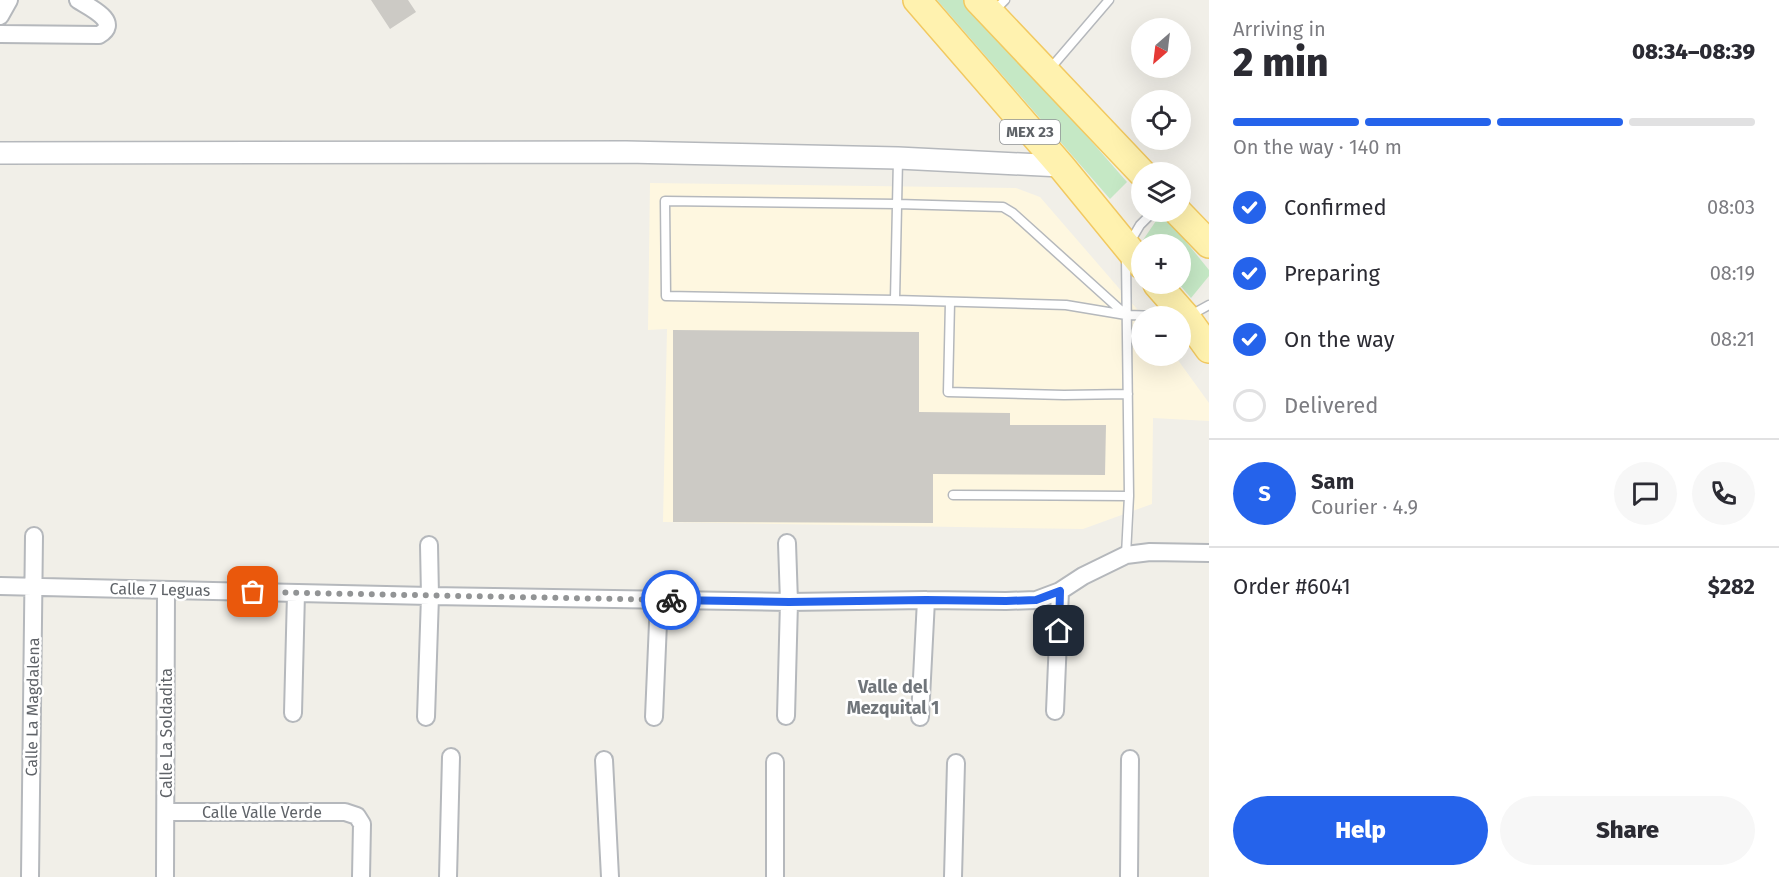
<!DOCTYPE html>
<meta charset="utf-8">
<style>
body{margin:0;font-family:"Fira Sans",sans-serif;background:#f7f7f7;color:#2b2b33;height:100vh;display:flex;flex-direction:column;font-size:22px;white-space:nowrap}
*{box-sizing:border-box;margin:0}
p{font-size:20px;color:#7c7c81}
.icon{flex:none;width:33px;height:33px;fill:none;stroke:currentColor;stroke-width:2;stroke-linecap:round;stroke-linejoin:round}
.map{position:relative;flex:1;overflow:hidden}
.panel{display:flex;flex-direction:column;background:#fff;width:570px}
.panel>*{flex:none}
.needle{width:39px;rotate:208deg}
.fabs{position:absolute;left:1131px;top:18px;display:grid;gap:12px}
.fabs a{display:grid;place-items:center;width:60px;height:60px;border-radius:50%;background:#fff;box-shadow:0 6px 24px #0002;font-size:30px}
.pin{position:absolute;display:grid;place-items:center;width:51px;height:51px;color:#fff;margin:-26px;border-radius:12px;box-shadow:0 3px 9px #0006}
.courier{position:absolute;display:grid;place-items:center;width:60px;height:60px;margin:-30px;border:4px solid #2563eb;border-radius:50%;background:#fff;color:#222;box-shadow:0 2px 8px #0007}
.headline em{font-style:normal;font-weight:800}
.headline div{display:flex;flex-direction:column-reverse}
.headline{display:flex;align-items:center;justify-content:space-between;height:102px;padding:0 24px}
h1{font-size:39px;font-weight:800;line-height:45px}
.bar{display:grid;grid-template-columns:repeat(4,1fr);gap:9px 6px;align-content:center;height:72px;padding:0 24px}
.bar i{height:8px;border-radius:4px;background:#e1e1e2}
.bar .active{background:#2563eb}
.bar p{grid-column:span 4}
.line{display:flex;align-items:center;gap:15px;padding:0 24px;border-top:2px solid #e1e1e2}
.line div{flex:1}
.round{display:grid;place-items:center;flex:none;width:63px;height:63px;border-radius:32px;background:#f7f7f7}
ol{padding:0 24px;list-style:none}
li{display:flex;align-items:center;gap:18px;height:66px}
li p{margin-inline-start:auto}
li .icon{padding:6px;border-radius:50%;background:#2563eb;color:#fff;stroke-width:4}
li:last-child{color:#7c7c81}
li i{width:33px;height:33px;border:3px solid #e1e1e2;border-radius:50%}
.button{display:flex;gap:12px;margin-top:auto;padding:12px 24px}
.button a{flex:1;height:69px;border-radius:36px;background:#2563eb;color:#fff;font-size:24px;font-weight:800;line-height:69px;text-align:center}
.button a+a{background:#f7f7f7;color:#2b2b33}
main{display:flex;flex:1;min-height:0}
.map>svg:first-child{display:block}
.commercial{fill:#fef7e0}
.green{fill:#c5e8c5}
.building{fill:#cccac5}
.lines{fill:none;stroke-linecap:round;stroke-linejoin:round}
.service-casing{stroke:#b5b8bc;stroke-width:11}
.minor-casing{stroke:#b5b8bc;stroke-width:20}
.tertiary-casing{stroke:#b5b8bc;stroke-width:24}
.primary-casing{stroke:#f2c960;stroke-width:30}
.service{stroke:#fff;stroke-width:8}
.minor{stroke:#fff;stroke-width:16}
.tertiary{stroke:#fff;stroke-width:21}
.primary{stroke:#fff2af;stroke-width:27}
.done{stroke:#929495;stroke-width:6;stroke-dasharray:0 10.8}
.route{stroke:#2563eb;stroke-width:8}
.labels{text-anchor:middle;stroke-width:5;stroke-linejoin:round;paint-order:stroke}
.shield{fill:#fff;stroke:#8f9295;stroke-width:1.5}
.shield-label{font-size:15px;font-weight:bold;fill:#5f6368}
.street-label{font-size:16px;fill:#5f6368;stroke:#fff}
.neighbourhood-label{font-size:18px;font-weight:bold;fill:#70757a;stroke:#fff}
</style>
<main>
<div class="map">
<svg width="1209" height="877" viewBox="0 0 1209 877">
<rect width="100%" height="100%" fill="#f1efe8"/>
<path class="commercial" d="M650 183 1016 188 1040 197 1143 316 1142 356H1175L1209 403V421L1153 418 1152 504 1083 529 663 522 667 329 648 330Z"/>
<path class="green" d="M937 0H968L1127 182 1110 199Z
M1162 212 1209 270V276L1191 298 1179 284H1180V244H1146L1143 240Z"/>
<path class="building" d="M371 0H408L416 12 390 29Z
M673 330 919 332V412L1010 413V425H1106L1105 475 933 474V523L673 522Z"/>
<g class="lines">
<defs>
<path id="service" d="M993 12 1005 0
M1049 70 1109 0
M1130 242 1140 225 1153 212
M895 300 898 159
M950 302 948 392 1064 395 1128 394
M1126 315 1013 213 1003 207 897 204 665 201 666 296 895 300 1066 305 1126 315 1161 316
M1189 316 1209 305
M953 495 1129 496
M1126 555 1129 496 1126 257"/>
<path id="minor" d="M0 16 9 0
M0 34 99 35C122 22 89 7 78 0
M0 586 430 596 789 602 926 600 1006 601 1036 600 1060 591 1083 576 1126 555 1150 552 1209 553
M1055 711 1060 591
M293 713 296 593
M786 716 789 602 787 543
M426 717 430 596 429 545
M654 717 659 599
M920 717 926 600
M604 760 610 877
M166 812H345L357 816 362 824 361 877
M30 877 34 536
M165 877 166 590
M448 877 451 757
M775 877V762
M953 877 956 763
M1129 877 1130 759"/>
<path id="tertiary" d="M0 153 626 152 898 158 1061 166"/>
<path id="primary" d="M917 0 1061 166 1142 265
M978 0 1142 173
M1178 212 1209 244
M1157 284 1186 317 1209 349"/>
</defs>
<use href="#service" class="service-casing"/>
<use href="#minor" class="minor-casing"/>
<use href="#tertiary" class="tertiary-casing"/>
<use href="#primary" class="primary-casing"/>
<use href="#service" class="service"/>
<use href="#minor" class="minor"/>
<use href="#tertiary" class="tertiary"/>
<use href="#primary" class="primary"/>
</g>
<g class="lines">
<path class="done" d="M253 592 671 600"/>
<path class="route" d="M671 600 789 602 926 600 1006 601 1036 600 1060 591 1059 631"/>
</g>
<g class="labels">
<rect class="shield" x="1000" y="120" width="60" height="24" rx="4.5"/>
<g class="shield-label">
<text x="1030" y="137">MEX 23</text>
</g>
<g class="street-label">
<text transform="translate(160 589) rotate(1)" y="6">Calle 7 Leguas</text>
<text transform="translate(32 707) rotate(-89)" y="6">Calle La Magdalena</text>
<text transform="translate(166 733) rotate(-90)" y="6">Calle La Soldadita</text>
<text x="262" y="818">Calle Valle Verde</text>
</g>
<g class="neighbourhood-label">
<text x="893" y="693">Valle del<tspan x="893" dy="21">Mezquital 1</tspan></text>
</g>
</g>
</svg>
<div class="fabs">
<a><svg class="needle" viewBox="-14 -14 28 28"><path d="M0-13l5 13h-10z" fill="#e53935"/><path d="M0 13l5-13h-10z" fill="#7c7c81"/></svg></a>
<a><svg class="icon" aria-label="locate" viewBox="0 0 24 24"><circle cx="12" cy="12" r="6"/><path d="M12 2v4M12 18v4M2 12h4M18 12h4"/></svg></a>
<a><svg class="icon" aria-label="layers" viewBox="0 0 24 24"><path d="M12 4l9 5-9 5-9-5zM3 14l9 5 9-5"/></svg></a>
<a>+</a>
<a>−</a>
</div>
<div class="pin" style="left:253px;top:592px;background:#ea580c"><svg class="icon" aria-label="bag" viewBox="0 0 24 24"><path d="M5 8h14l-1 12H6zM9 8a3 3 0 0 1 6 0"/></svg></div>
<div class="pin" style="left:1059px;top:631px;background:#1f2937"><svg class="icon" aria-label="home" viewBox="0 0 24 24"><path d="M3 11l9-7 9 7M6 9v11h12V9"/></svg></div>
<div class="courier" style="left:671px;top:600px"><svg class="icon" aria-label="bike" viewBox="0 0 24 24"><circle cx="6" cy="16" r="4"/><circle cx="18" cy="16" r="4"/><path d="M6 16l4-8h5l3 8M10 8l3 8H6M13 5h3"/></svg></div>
</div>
<section class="panel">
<div class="headline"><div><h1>2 min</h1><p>Arriving in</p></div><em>08:34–08:39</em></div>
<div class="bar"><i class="active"></i><i class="active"></i><i class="active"></i><i></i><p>On the way · 140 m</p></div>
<ol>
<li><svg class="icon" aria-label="check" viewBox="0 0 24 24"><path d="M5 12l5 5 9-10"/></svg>Confirmed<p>08:03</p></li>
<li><svg class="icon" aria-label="check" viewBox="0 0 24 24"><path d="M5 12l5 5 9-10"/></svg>Preparing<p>08:19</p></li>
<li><svg class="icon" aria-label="check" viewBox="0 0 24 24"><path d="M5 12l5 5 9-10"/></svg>On the way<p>08:21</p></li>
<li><i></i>Delivered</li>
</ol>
<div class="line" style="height:108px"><b class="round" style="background:#2563eb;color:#fff">S</b><div><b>Sam</b><p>Courier · 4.9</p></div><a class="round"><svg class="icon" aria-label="chat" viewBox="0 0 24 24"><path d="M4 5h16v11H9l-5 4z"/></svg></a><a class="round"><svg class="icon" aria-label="phone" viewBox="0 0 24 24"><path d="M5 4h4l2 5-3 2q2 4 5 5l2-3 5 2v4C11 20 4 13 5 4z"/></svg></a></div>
<div class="line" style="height:78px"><div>Order #6041</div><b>$282</b></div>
<div class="button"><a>Help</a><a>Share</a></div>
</section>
</main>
